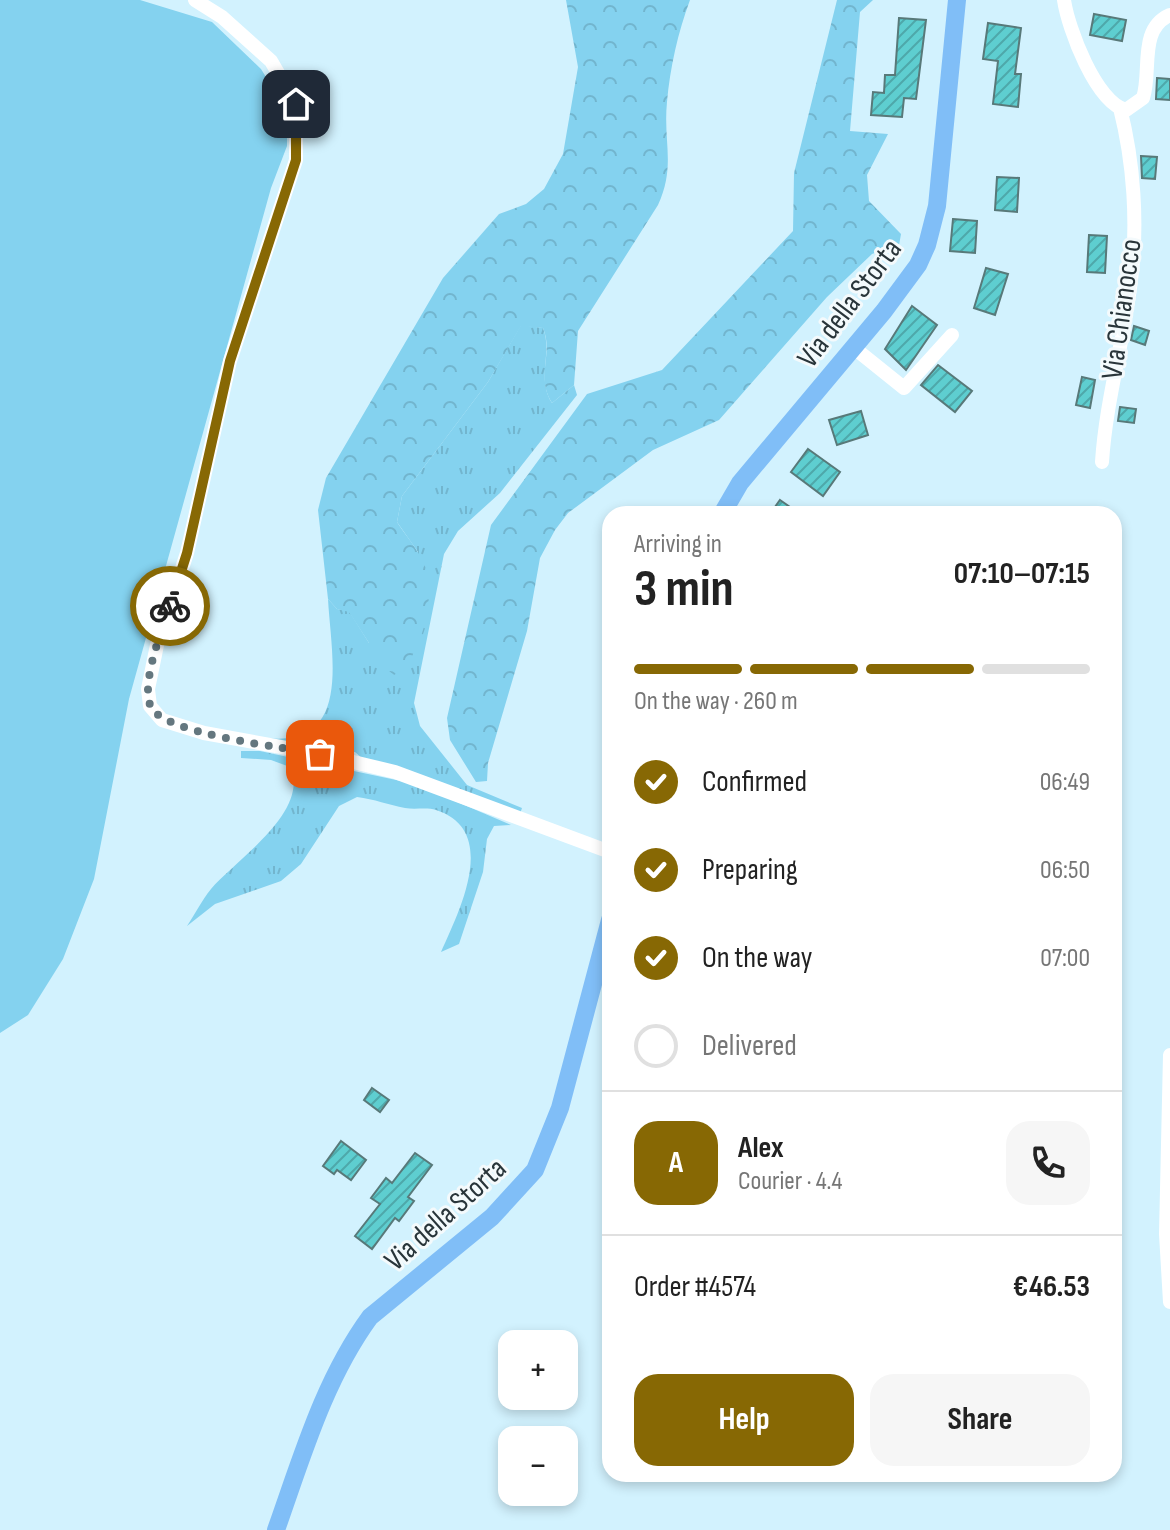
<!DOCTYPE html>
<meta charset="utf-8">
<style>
body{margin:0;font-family:"Sofia Sans Condensed",sans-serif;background:#f6f6f6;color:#222;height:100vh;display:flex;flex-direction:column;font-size:30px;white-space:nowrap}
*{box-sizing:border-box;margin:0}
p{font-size:26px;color:#767676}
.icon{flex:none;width:44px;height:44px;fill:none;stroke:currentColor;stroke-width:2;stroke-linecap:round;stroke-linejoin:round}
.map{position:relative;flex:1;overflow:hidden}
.sheet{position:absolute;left:602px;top:506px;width:520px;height:976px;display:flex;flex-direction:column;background:#fff;border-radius:24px;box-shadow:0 4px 12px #0003}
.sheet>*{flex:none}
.buttons{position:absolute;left:498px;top:1330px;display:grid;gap:16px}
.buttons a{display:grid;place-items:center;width:80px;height:80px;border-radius:16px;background:#fff;box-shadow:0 4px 12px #0003;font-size:40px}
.pin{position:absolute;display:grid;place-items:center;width:68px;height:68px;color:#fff;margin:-34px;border-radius:16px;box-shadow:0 4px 12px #0006}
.courier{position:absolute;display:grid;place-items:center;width:80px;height:80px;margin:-40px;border:6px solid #876804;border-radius:50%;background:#fff;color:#222;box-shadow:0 2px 10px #0007}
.head em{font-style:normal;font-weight:700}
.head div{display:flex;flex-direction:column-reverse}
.head{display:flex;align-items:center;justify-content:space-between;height:136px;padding:0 32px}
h1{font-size:52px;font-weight:700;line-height:60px}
.bar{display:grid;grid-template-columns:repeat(4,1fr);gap:12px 8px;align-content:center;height:96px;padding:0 32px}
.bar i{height:10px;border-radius:6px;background:#e0e0e0}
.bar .active{background:#876804}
.bar p{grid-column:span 4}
.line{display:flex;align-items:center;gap:20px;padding:0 32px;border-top:2px solid #e0e0e0}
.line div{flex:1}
.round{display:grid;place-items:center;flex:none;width:84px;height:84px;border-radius:24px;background:#f6f6f6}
ol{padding:0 32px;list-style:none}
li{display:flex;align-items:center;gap:24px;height:88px}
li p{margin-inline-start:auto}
li .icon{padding:8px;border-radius:50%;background:#876804;color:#fff;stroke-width:4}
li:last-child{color:#767676}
li i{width:44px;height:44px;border:4px solid #e0e0e0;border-radius:50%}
.primary-button{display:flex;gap:16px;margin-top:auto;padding:16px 32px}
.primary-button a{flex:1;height:92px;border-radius:24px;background:#876804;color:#fff;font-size:32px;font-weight:700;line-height:92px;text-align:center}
.primary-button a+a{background:#f6f6f6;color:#222}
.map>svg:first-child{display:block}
.grass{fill:url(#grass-tufts)}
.forest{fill:url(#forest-crowns)}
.green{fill:#84d2ef}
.building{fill:url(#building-hatch);stroke:#587979;stroke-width:2}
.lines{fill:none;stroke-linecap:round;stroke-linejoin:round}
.minor{stroke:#fff;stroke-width:14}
.major{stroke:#80bef7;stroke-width:18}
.done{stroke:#64777f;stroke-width:8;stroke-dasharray:0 14.4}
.route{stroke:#876804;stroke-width:10}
.labels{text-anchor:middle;stroke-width:6;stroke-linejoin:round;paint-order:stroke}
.street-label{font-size:30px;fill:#29353a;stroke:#f4fafc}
</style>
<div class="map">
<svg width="1170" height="1530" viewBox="0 0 1170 1530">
<defs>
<pattern id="grass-tufts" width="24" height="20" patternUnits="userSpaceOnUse" patternTransform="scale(2)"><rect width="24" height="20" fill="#84d2ef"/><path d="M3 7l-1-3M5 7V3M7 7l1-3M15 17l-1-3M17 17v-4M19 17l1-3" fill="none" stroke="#72b5ce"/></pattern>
<pattern id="forest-crowns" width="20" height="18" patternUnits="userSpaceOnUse" patternTransform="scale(2)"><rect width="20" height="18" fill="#84d2ef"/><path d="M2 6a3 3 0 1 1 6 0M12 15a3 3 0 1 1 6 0" fill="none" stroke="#72b5ce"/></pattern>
<pattern id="building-hatch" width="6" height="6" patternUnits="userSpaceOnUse" patternTransform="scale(2)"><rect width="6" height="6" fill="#5eced0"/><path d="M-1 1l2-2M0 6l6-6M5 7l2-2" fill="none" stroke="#4ea8aa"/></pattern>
</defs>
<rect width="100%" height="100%" fill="#d2f2fe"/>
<path class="grass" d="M521 325 543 328C553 353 536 378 552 403L574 385 577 395 500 493 458 531 444 554 414 703 420 726 467 785 522 808 520 814 365 761 355 752 333 753 266 738C353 748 331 656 328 599L337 609 349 611 369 643 418 552 397 522 402 496 488 382Z
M241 751H260L415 784 511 825 494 826 487 839 483 872 459 944 441 952C458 913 501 831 436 810 427 807 415 810 405 808 389 805 374 799 357 797L339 806 301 864 281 881 215 904 187 926C195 914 202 900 211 889 236 860 311 811 290 767L271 760 241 758Z"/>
<path class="forest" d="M566 0H690C678 32 670 68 667 102 663 142 676 166 658 205L578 331 574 385 552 403C535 376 554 354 543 328L521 326 488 382 402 496 397 522C408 539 425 557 428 577 433 605 420 661 394 675L383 666 379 648 369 643 349 612 337 609 328 599 318 510 326 478 443 278 499 214 526 204 544 189 563 154 578 67Z
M837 0H873L860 12 850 131 888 134 867 175 869 201 901 234 898 251 888 248 872 254 827 297 719 420 653 450 568 513 555 530 540 558 527 631 488 763 487 781 476 782 450 740 447 718 491 525 587 394 662 370 793 231 794 173Z"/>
<path class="green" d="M0 0H140L212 22 261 69 287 111V146L271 188 129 699 94 879 63 959 28 1015 0 1033Z"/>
<path class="building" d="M1094 14 1126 20 1122 41 1090 35Z
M899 18 926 20 916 99 904 98 902 117 871 115 873 92 884 93 885 75H895Z
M988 23 1021 28 1015 74H1021L1018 107 993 104 998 61 983 59Z
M1157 78 1170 79V100L1156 99Z
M1141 156 1157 157 1155 179 1142 178Z
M997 177 1019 178 1017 212 995 210Z
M953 219 977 221 975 253 950 251Z
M1089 235 1107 236 1105 273 1087 272Z
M986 268 1008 274 995 315 974 308Z
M912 306 937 325 906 370 885 349Z
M1134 326 1149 331 1145 345 1131 340Z
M938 365 972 391 955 412 921 385Z
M1082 377 1095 380 1090 408 1076 405Z
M1120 407 1136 409 1134 423 1118 421Z
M861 411 868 435 837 445 829 420Z
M808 449 840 472 823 496 791 472Z
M780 500 800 514H770Z
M372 1088 389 1100 380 1112 364 1100Z
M341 1141 366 1160 351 1180 337 1170 334 1174 323 1166Z
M415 1153 432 1165 408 1197 414 1201 399 1221 395 1218 372 1249 355 1236 380 1204 371 1198 386 1178 392 1183Z"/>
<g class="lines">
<path class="minor" d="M195 0 222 17 271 61 296 104V160L230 361 187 553 157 645 148 689 150 706 162 720 204 733 320 754 395 772 610 852
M1064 0C1068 28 1096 103 1126 110L1143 98C1152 71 1138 29 1170 15
M853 347 904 388 952 335
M1102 462C1106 400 1124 341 1131 280 1138 224 1134 163 1120 108
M1170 1055 1166 1234 1170 1302"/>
<path class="major" d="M722 514 740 483 884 311 918 265 927 245 937 206 957 0
M276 1530C302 1457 324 1380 370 1317L492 1217 535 1170 560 1108 610 920"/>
</g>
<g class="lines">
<path class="done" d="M170 606C162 629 140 685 151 707 164 734 287 748 320 754"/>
<path class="route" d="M170 606 187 553 230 361 296 160V104"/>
</g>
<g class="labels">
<g class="street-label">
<text transform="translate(849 303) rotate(-53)" y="10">Via della Storta</text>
<text transform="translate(1121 309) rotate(-82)" y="10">Via Chianocco</text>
<text transform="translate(445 1214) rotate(-42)" y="10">Via della Storta</text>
</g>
</g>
</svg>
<div class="buttons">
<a>+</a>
<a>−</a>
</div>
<div class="pin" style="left:320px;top:754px;background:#ea580c"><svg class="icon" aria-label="bag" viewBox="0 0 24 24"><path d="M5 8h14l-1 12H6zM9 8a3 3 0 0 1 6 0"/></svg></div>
<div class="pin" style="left:296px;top:104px;background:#1f2937"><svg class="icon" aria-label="home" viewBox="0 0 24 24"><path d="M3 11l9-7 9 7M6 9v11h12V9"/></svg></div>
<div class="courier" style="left:170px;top:606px"><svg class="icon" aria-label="bike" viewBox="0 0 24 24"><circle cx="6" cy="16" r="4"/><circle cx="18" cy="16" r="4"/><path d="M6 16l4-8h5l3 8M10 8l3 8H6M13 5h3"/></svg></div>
<section class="sheet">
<div class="head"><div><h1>3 min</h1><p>Arriving in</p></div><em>07:10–07:15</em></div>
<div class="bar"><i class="active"></i><i class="active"></i><i class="active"></i><i></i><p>On the way · 260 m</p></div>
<ol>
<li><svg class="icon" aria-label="check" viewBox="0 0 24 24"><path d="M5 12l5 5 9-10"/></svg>Confirmed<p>06:49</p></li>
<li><svg class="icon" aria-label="check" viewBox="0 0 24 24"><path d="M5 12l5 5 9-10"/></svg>Preparing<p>06:50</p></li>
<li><svg class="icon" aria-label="check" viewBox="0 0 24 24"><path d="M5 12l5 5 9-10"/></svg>On the way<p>07:00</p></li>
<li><i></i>Delivered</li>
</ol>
<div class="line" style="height:144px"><b class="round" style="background:#876804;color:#fff">A</b><div><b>Alex</b><p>Courier · 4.4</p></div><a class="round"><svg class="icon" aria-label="phone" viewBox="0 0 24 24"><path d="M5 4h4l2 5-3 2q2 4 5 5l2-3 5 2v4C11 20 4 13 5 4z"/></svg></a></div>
<div class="line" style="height:104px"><div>Order #4574</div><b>€46.53</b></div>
<div class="primary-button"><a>Help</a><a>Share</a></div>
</section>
</div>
